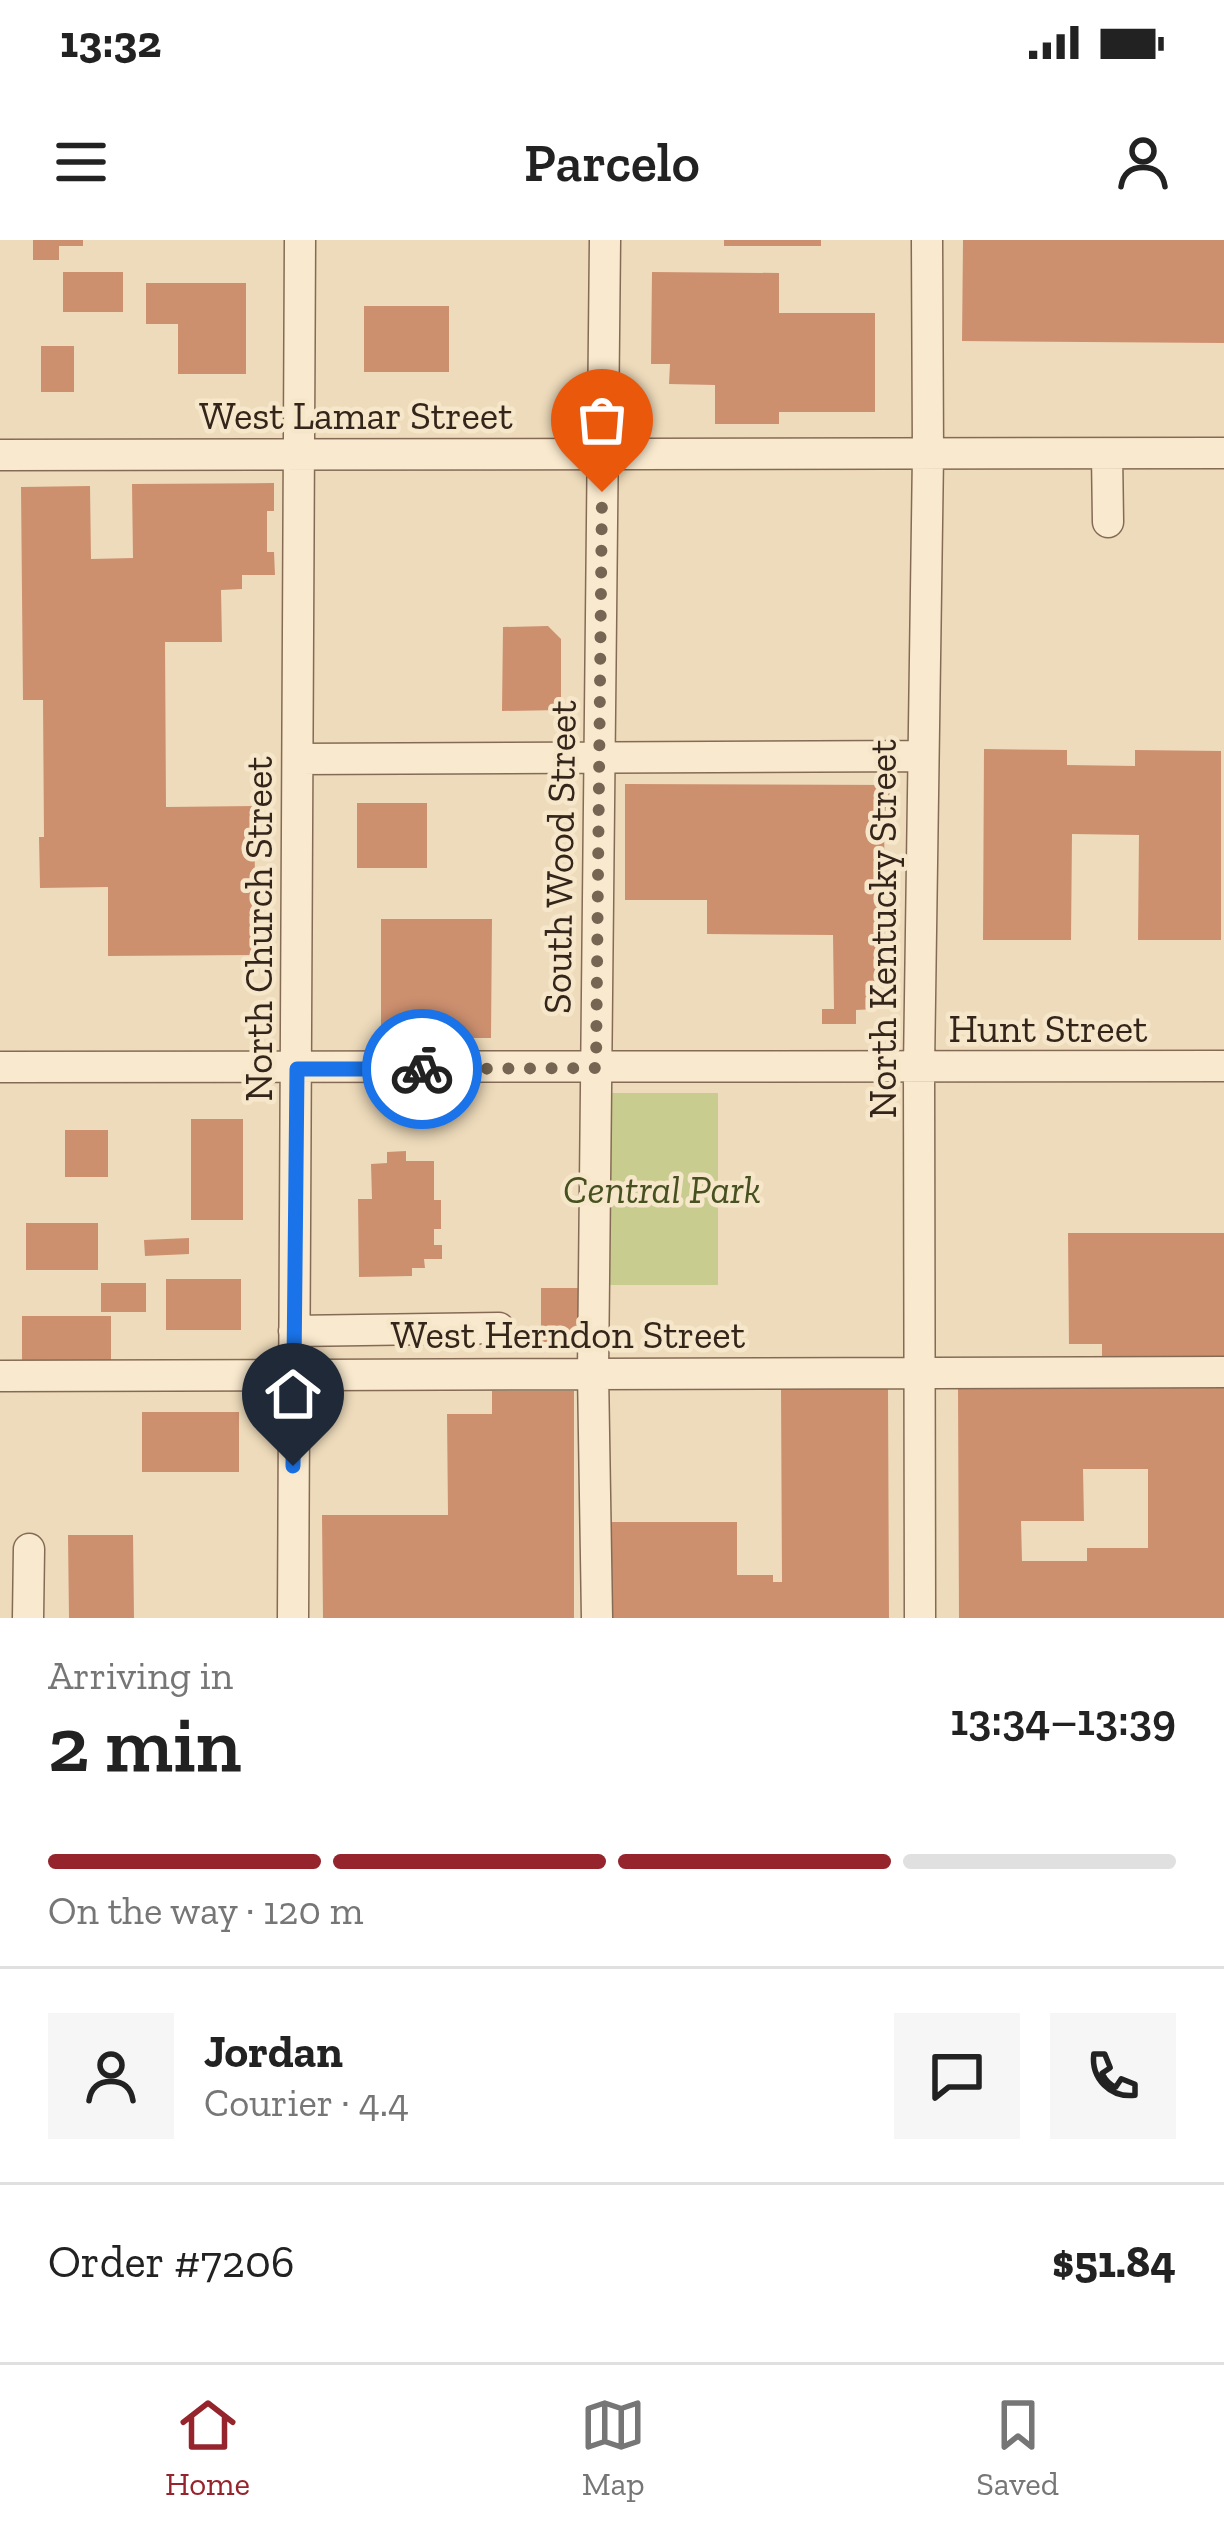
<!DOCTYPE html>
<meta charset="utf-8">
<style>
body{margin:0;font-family:"Zilla Slab",serif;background:#f6f6f6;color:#222;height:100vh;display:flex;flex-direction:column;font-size:45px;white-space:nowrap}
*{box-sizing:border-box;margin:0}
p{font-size:39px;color:#767676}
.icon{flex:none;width:66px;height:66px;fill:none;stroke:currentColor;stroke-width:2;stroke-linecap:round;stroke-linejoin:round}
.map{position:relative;height:1378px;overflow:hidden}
.panel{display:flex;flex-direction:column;background:#fff;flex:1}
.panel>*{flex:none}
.pin{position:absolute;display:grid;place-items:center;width:102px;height:102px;color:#fff;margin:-123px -51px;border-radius:50% 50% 50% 0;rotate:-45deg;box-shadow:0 0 12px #0007}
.pin .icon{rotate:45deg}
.courier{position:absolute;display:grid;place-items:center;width:120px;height:120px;margin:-60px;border:9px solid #1a73e8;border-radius:50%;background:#fff;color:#222;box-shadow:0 3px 15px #0007}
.overview em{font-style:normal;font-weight:600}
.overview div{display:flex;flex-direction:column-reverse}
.overview{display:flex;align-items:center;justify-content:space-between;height:204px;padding:0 48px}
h1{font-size:78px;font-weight:600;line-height:90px}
.bar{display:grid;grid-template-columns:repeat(4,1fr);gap:18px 12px;align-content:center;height:144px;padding:0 48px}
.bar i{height:15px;border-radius:9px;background:#e0e0e0}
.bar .selected{background:#95242c}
.bar p{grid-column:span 4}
.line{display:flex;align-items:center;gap:30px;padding:0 48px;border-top:3px solid #e0e0e0}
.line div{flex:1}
.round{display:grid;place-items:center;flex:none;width:126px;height:126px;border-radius:0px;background:#f6f6f6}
.status{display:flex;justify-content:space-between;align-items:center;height:84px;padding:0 60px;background:#fff;direction:ltr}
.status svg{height:33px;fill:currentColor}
header{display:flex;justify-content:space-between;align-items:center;height:156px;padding:0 48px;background:#fff;font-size:54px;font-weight:600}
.tabs{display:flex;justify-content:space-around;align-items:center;height:168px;border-top:3px solid #e0e0e0;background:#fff;font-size:33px;color:#767676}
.tabs a{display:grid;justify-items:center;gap:6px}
.tabs .selected{color:#95242c}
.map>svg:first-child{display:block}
.green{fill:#c8cc8f}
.building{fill:#cd906f;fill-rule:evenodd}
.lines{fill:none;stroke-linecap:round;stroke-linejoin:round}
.minor-casing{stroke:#856b55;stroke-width:33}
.minor{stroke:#f9e9ce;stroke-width:30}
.done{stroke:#756552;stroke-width:12;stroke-dasharray:0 21.6}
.route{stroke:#1a73e8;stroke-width:15}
.labels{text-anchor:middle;stroke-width:9;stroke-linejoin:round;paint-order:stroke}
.street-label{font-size:39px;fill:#34251a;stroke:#f6e6ca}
.park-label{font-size:39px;font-style:italic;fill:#475120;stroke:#f6e6ca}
</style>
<div class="status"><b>13:32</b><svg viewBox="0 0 49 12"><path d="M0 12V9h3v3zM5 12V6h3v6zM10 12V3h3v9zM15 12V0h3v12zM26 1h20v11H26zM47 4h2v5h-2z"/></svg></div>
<header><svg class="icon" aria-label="menu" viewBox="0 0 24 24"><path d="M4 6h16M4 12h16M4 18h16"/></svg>Parcelo<svg class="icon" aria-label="person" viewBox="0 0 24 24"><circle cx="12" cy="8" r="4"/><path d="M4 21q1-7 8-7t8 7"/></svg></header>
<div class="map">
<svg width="1224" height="1378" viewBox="0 0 1224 1378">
<rect width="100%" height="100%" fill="#eedbbb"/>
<path class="green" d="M606 853H718V1045H606Z"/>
<path class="building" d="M33 0H83V6H59V20H33Z
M724 0H821V6H724Z
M963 0H1224V103L962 101Z
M63 32H123V72H63Z
M652 32 779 33V73H875V172H779V184H715V145L669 144 670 124H651Z
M146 43H246V134H178V84H146Z
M364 66H449V132H364Z
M41 106H74V152H41Z
M274 243V271H267V312H274L275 335H242V349L221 350 222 402H165L166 567 254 566 256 715 108 716V647L40 648 39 597H44L43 460H23L21 247 90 246 91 319 133 318 132 244Z
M548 386 561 399V470L502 471 503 387Z
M984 509 1067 510V525L1135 526V510L1221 511V700H1138L1139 595 1072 594 1071 700H983Z
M625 544 894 545V574H884L885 695H876V769L856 770V784H822V769H834L833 695 707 694V660H625Z
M357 563H427V628H357Z
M381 679H492L491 798H381Z
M191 879H243V980H191Z
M65 890H108V937H65Z
M406 911V921H434V960H441V989H434V1005H442V1019H424L425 1028H412V1036L359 1037 358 959H372L371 924 387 923V912Z
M26 983H98V1030H26Z
M1068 993H1224V1120L1102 1121V1104H1069Z
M189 998V1014L145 1016 144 1000Z
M166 1039H241V1090H166Z
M101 1043H146V1072H101Z
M541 1048H582V1102H541Z
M22 1076H111V1128H22Z
M1224 1145V1378H959L958 1147ZM1083 1229H1148V1308H1087V1321H1022L1021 1281H1084Z
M781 1149H888L889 1378H607V1282H737V1335H773V1342H782Z
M492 1151H574V1378H323L322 1275H448L447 1174H492Z
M142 1172H239V1232H142Z
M68 1295H133L134 1378H69Z"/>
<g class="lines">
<defs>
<path id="minor" d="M1107 214 1108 282
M0 215 1224 213
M298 519 922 516
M0 827 1224 826
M294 1091 499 1088
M0 1136 1224 1132
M28 1378 29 1309
M293 1378 300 0
M597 1378 593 1132 605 0
M920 1378 919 827 928 215 927 0"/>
</defs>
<use href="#minor" class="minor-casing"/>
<use href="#minor" class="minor"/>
</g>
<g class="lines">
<path class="done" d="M422 829 596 828 602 252"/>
<path class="route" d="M293 1226 297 829H422"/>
</g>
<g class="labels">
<g class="street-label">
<text x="356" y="189">West Lamar Street</text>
<text transform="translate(559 617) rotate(-89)" y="14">South Wood Street</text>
<text transform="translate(258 689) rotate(-90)" y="14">North Church Street</text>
<text transform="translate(882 689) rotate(-90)" y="14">North Kentucky Street</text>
<text x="1048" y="802">Hunt Street</text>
<text x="568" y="1108">West Herndon Street</text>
</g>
<g class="park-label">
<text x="662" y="963">Central Park</text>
</g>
</g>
</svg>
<div class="pin" style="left:602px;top:252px;background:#ea580c"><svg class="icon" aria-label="bag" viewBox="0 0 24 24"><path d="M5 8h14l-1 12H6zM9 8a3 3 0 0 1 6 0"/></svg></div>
<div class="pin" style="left:293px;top:1226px;background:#1f2937"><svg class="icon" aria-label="home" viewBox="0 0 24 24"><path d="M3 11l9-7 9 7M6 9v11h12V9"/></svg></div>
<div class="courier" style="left:422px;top:829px"><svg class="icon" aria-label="bike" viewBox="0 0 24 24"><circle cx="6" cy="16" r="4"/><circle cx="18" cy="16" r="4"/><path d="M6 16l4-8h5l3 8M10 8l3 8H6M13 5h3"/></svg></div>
</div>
<section class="panel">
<div class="overview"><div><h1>2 min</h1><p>Arriving in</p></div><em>13:34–13:39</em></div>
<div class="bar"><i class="selected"></i><i class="selected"></i><i class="selected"></i><i></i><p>On the way · 120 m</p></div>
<div class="line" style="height:216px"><a class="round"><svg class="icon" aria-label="person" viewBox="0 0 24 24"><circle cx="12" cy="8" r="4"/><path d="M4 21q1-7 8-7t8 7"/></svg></a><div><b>Jordan</b><p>Courier · 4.4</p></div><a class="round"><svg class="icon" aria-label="chat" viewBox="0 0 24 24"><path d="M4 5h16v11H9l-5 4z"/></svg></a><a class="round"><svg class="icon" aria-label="phone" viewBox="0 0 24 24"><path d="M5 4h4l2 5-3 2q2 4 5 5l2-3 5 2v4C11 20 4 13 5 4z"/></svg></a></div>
<div class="line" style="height:156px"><div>Order #7206</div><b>$51.84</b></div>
</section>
<nav class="tabs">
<a class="selected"><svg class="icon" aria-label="home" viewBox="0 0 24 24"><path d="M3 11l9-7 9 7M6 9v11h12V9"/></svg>Home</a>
<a><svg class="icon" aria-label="map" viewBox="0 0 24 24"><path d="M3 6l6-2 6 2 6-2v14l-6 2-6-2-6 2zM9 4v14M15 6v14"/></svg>Map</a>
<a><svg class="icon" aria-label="saved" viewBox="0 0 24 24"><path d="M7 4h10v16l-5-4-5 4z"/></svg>Saved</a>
</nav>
